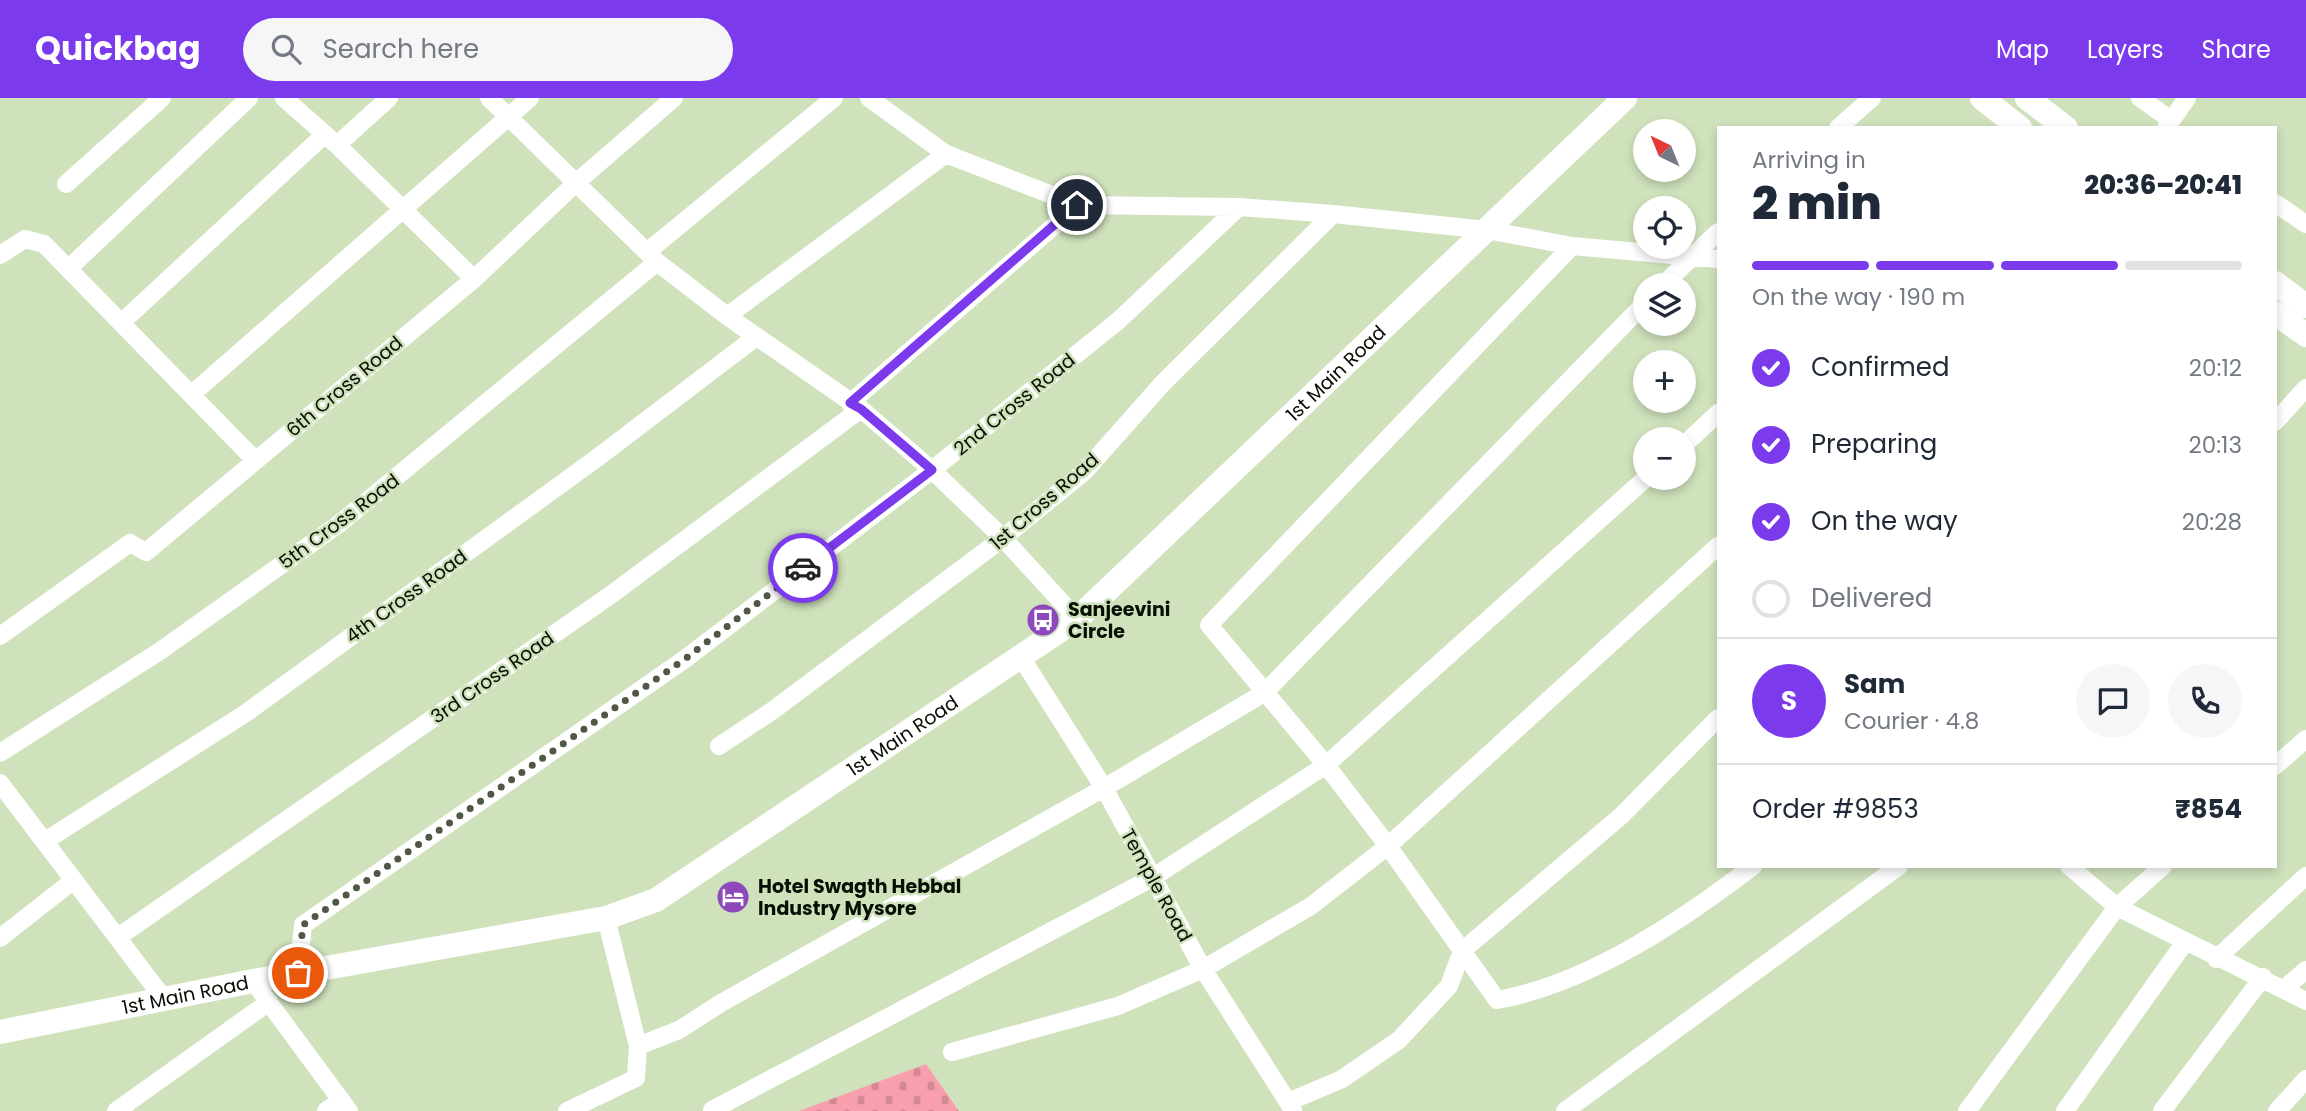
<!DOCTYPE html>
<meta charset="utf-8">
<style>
body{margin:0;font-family:Poppins,sans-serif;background:#f6f6f7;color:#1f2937;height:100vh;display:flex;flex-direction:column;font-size:26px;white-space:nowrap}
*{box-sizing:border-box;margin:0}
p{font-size:23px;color:#747a83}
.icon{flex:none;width:38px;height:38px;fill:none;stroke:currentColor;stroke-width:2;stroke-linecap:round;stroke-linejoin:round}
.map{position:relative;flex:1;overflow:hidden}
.panel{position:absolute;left:1717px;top:28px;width:560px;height:742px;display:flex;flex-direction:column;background:#fff;border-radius:0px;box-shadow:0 4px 10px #0003}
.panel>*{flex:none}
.needle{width:46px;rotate:317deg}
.tools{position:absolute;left:1633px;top:21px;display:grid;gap:14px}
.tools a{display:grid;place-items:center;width:63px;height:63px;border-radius:50%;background:#fff;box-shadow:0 4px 10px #0003;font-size:35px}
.pin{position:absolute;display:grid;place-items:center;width:60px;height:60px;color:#fff;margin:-30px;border:4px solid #fff;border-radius:50%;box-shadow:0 2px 7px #0007}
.courier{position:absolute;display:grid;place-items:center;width:70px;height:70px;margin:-35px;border:5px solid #7c3aed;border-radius:50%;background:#fff;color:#222;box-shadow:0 2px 9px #0007}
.overview em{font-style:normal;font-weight:800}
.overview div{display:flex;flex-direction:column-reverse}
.overview{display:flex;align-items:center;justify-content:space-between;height:119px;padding:0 35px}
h1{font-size:46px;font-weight:800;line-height:52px}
.bar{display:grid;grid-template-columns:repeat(4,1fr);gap:10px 7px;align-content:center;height:84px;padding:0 35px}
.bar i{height:9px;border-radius:5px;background:#e0e1e3}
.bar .active{background:#7c3aed}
.bar p{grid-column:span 4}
.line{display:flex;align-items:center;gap:18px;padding:0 35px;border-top:2px solid #e0e1e3}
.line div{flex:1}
.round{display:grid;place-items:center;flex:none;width:74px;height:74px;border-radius:37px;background:#f6f6f7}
ol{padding:0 35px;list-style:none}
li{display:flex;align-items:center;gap:21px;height:77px}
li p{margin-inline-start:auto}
li .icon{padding:7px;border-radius:50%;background:#7c3aed;color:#fff;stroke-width:4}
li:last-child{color:#747a83}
li i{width:38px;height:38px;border:4px solid #e0e1e3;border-radius:50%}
header{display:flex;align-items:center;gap:42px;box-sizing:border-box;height:98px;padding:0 35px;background:#7c3aed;color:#fff}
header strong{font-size:33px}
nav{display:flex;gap:38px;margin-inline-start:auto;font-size:24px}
.search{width:490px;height:63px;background:#f6f6f7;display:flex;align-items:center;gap:18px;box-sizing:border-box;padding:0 24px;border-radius:38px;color:#747a83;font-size:26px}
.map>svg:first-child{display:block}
.cemetery{fill:url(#cemetery-stones)}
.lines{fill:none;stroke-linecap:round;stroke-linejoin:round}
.street{stroke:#fff;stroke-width:18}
.secondary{stroke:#fff;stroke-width:24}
.done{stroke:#4e5844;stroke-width:7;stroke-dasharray:0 12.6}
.route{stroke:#7c3aed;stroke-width:9}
.labels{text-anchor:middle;stroke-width:5;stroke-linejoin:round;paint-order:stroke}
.street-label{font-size:19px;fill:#080e03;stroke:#cfe2bc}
.poi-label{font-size:19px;font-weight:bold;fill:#080e03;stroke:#cfe2bc;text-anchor:start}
</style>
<header>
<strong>Quickbag</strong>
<div class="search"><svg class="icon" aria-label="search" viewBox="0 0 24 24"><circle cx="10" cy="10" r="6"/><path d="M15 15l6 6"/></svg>Search here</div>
<nav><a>Map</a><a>Layers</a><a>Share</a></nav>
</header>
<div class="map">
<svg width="2306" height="1013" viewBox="0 0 2306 1013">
<defs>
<pattern id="cemetery-stones" width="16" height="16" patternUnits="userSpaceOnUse" patternTransform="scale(1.75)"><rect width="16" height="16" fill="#f89fad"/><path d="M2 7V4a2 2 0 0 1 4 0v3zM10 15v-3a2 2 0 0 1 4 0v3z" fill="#d38893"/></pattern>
</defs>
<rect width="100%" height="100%" fill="#cfe2bc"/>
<path class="cemetery" d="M926 966 959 1013H799Z"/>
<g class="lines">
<path class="street" d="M284 0 337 47 474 181
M489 0 657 164 727 218 861 311 932 372 1003 440 1077 521
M869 0 946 56 1078 107 1239 109 1333 116 1487 132 1572 148 1718 161
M2140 0 2171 22
M1838 30 1872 0
M2166 30 2187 0
M337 47 389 0
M66 86 162 0
M2275 105 2306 126
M1572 148 1209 527 1326 667 1388 748 1497 902C1587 886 1680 824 1753 768
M647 154 834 0
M0 157 25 141 44 146 255 362
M70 169 249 0
M1663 187 1718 134
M727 218 946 56
M121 225 324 37
M192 296 530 0
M850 305 1078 107
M2275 324 2306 290
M1684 347 1718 315
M0 538 130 445 146 454 474 181 578 83 674 0
M1021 559 1104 690 1203 871 1293 1012
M719 648 772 613 1003 440 1085 373 1162 286 1333 116
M0 655 160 553 339 426 657 164
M2275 668 2306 641
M0 685 164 901
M45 743 246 615 597 360 756 239
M2069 768 2117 809 2306 903
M606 820 638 948 679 932 721 905 1104 690 1264 595 1645 205
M118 839 612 496 861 311
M0 840 74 782
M2216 861 2306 778
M298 875 303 827 685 561 932 372 1118 223 1239 109
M253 883 349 1013
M2285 890 2306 872
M952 954 1118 908 1203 871 1311 808 1388 748 1718 448
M1288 1004 1342 981 1399 942 1449 888 1462 853 1621 718 1718 620
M712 1012 1152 780 1326 667 1646 380
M116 1013 269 904
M326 1013 341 1002
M567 1013 636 980 638 948
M1565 1013 1899 768
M1967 1013 2117 809 2163 768
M2065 1013 2185 844
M2162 1013 2263 879
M2277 1013 2306 981"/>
<g class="secondary">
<path d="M1982 0 2020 30"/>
<path d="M2027 0 2066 30"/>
<path d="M2275 185 2306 208"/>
<path d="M2275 215 2306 237"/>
<path id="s1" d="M0 934 253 883 606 820 656 802 1077 521 1625 0"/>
</g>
</g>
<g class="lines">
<path class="done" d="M298 875 303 827 685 561 803 470"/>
<path class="route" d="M803 470 932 372 861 311 850 305 1077 107"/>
</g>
<defs>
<symbol id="bus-disc" viewBox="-11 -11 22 22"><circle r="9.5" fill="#8d48bb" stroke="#cfe2bc"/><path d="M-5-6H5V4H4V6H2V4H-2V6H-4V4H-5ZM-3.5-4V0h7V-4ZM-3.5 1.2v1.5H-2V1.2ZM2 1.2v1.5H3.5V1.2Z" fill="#fff"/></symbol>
<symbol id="hotel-disc" viewBox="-11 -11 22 22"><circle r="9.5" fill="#8d48bb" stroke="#cfe2bc"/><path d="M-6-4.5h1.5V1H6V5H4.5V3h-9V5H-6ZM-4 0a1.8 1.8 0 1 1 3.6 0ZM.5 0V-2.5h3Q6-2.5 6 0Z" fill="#fff"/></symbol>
</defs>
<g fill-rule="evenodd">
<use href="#bus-disc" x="1024" y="503" width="38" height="38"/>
<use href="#hotel-disc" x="714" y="780" width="38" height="38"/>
</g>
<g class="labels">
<g class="street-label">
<text dy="7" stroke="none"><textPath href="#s1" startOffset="1533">1st Main Road</textPath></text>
<text transform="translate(344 288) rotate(-40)" y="7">6th Cross Road</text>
<text transform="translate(1014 306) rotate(-39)" y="7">2nd Cross Road</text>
<text transform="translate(1044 403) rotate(-41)" y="7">1st Cross Road</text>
<text transform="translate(339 423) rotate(-37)" y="7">5th Cross Road</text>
<text transform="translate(406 498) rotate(-36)" y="7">4th Cross Road</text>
<text transform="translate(492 579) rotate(-35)" y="7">3rd Cross Road</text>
<text dy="7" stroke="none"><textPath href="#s1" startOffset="966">1st Main Road</textPath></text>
<text transform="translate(1157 787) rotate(61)" y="7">Temple Road</text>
<text dy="7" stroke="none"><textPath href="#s1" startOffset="189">1st Main Road</textPath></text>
</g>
<g class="poi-label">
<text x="1068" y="518">Sanjeevini<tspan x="1068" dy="22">Circle</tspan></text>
<text x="758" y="795">Hotel Swagth Hebbal<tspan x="758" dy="22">Industry Mysore</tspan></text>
</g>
</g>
</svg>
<div class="tools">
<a><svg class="needle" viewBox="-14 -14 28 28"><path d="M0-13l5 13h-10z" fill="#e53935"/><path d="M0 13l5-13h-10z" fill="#747a83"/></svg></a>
<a><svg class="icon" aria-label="locate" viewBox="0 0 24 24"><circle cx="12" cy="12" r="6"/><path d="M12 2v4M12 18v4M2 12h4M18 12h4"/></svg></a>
<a><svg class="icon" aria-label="layers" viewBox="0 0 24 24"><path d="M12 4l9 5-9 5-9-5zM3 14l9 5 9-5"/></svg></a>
<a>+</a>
<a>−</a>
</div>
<div class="pin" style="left:298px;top:875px;background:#ea580c"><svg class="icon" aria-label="bag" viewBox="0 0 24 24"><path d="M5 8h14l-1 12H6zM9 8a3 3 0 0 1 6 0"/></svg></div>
<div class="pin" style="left:1077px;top:107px;background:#1f2937"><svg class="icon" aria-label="home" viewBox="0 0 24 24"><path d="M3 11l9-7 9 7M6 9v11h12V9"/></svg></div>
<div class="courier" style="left:803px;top:470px"><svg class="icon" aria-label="car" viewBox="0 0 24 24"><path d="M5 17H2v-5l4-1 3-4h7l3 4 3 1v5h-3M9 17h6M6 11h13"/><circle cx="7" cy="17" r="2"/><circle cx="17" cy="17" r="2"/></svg></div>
<section class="panel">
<div class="overview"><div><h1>2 min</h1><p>Arriving in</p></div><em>20:36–20:41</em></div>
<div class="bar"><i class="active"></i><i class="active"></i><i class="active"></i><i></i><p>On the way · 190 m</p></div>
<ol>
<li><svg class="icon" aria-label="check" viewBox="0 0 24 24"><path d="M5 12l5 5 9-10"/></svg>Confirmed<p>20:12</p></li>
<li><svg class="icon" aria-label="check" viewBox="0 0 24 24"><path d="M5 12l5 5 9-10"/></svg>Preparing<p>20:13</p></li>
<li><svg class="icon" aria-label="check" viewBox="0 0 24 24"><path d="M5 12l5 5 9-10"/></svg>On the way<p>20:28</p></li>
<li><i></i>Delivered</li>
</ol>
<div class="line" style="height:126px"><b class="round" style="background:#7c3aed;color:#fff">S</b><div><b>Sam</b><p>Courier · 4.8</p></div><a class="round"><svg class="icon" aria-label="chat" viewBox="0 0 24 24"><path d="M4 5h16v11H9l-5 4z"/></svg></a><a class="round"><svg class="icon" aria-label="phone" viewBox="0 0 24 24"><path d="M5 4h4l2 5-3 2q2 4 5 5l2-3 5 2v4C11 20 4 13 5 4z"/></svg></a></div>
<div class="line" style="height:91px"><div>Order #9853</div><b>₹854</b></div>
</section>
</div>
